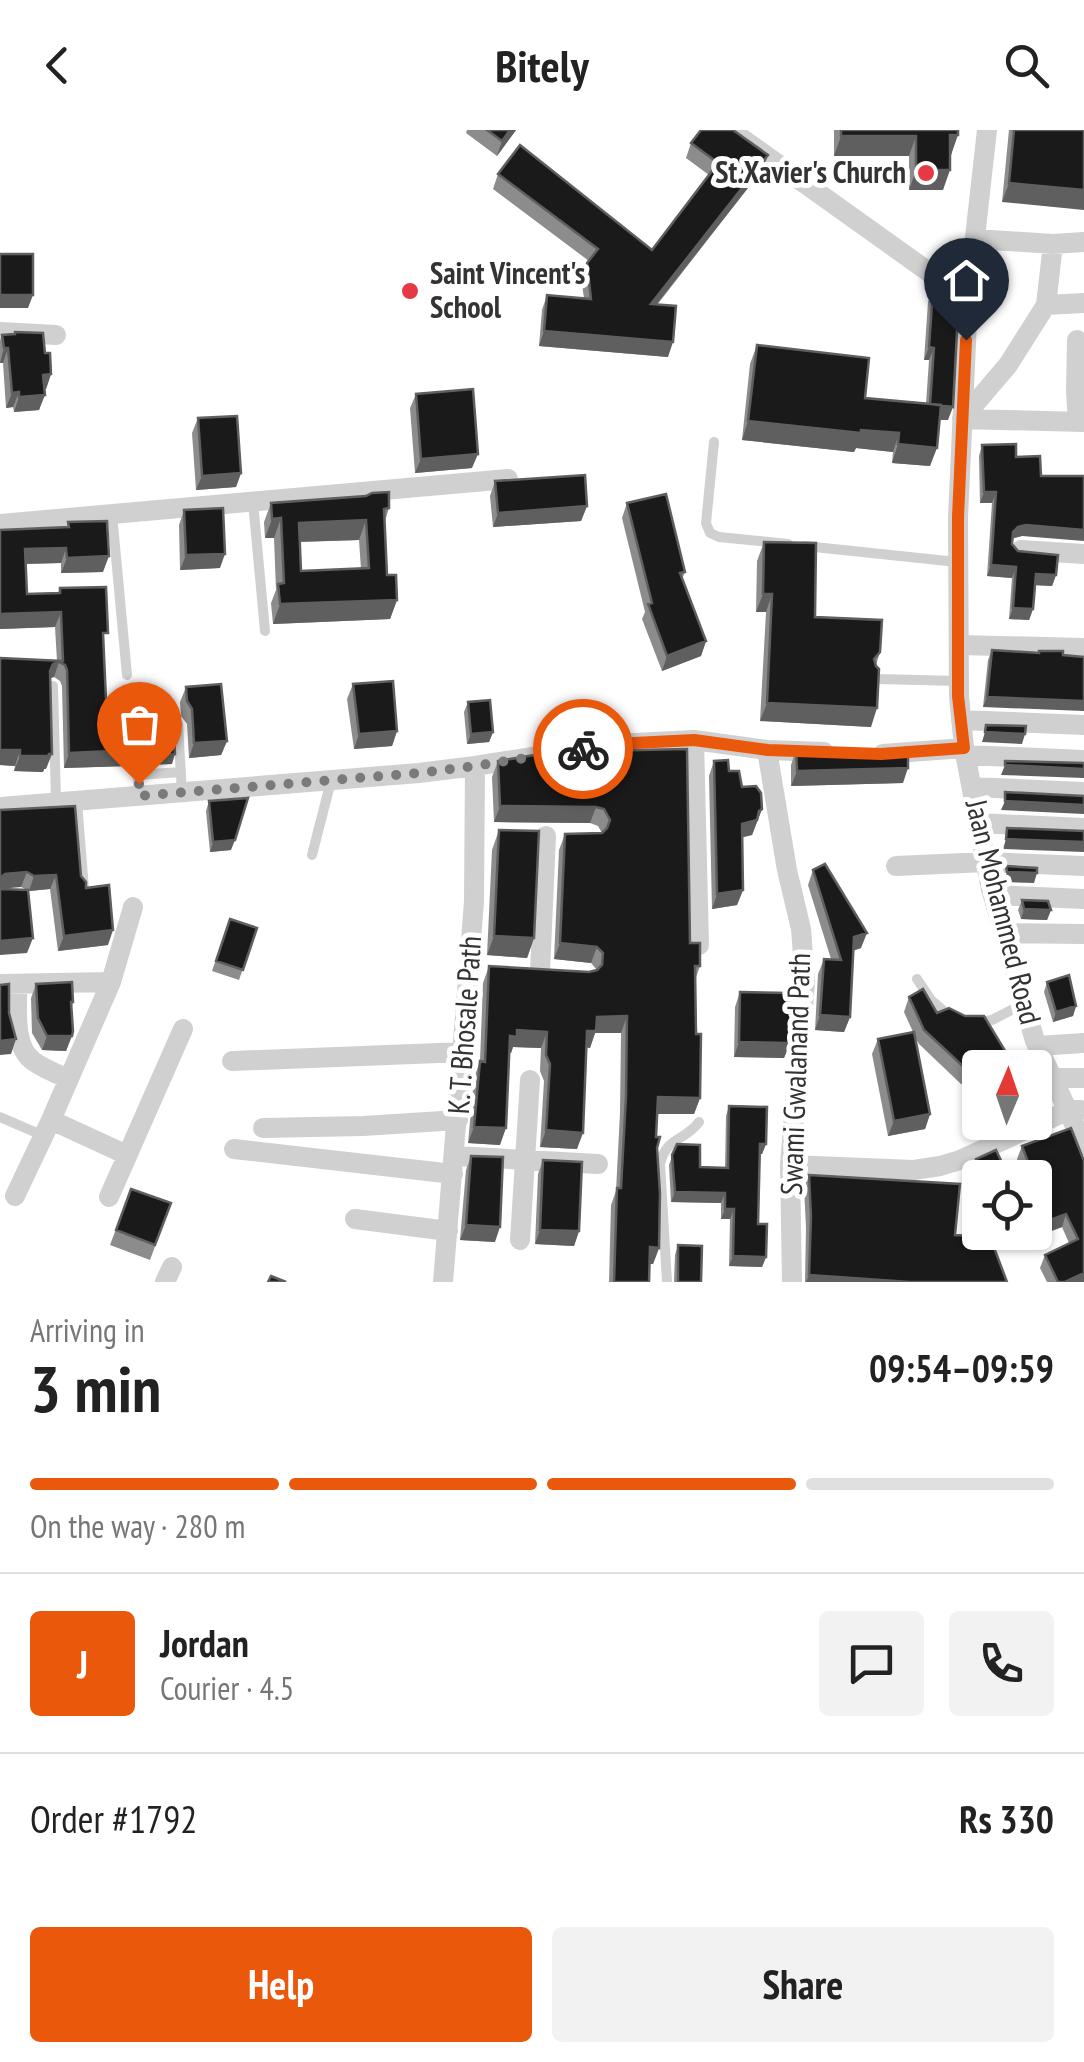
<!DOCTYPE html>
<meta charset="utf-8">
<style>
body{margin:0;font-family:"PT Sans Narrow",sans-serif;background:#f2f2f2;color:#222;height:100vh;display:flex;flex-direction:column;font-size:38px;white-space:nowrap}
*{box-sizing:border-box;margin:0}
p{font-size:32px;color:#767676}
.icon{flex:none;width:55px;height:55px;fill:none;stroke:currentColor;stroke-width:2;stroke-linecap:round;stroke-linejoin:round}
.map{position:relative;height:1152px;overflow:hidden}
.details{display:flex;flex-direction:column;background:#fff;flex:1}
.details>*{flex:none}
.needle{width:65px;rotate:2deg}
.controls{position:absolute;left:962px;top:920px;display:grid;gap:20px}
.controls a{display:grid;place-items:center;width:90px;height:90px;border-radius:10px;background:#fff;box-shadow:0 2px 8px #0004;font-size:50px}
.pin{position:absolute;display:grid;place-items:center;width:85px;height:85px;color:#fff;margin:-102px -42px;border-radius:50% 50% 50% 0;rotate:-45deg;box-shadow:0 0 10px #0007}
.pin .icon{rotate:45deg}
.courier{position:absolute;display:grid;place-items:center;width:100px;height:100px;margin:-50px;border:8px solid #ea580c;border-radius:50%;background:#fff;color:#222;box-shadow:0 2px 12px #0007}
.headline em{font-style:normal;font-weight:700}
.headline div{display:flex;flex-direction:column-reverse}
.headline{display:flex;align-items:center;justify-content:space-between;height:170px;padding:0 30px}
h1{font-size:65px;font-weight:700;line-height:75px}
.bar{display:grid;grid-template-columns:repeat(4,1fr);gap:15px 10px;align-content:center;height:120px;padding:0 30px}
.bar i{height:12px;border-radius:8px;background:#e0e0e0}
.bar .current{background:#ea580c}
.bar p{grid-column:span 4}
.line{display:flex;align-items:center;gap:25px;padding:0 30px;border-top:2px solid #e0e0e0}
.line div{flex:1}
.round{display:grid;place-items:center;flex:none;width:105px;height:105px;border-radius:10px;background:#f2f2f2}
.cta{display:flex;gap:20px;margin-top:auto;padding:20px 30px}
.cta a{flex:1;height:115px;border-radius:10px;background:#ea580c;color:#fff;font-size:40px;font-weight:700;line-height:115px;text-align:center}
.cta a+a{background:#f2f2f2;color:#222}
header{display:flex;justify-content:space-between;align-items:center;height:130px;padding:0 30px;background:#fff;font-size:45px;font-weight:700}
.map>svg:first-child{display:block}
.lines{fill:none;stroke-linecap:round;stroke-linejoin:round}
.lane{stroke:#d0d0d0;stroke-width:10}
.street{stroke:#d0d0d0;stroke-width:20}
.wall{fill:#8c8c8c;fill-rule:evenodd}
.shaded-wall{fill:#5f5f5f}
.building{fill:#1a1a1a;stroke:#5f5f5f;stroke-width:2.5;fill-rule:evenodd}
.done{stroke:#7a7a7a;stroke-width:10;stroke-dasharray:0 18}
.route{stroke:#ea580c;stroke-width:12}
.poi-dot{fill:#e63946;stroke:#fff;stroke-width:4}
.labels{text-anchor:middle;stroke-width:10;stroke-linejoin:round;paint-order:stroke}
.poi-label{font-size:30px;font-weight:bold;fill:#333;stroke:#fff;text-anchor:end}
.street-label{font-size:30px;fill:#333;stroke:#fff}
</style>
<header><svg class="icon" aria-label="back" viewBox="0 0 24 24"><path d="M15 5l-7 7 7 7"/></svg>Bitely<svg class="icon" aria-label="search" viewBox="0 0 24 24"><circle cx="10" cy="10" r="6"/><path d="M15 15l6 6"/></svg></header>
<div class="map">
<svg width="1084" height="1152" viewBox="0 0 1084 1152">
<rect width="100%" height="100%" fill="#fff"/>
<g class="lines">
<path class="lane" d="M714 312 706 393 710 403 719 407 788 414
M253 372 265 501
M112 384 127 545
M805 416 957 432
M876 549 959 551
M53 556 56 671
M178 594 182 663
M136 595 139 665
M138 645 181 642
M77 672 84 759
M312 725 331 651
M917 849 931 870 953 889
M975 893 992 890 1023 874
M0 987 44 1006
M667 1152 660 1034C667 1006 684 1012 699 992"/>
<path class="street" d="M730 0 968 170
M987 0 968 170 958 387 959 566 964 618 991 759 1035 911 1084 1015
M976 109 1053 114 1084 112
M1046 175 1084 173
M0 202 56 205
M1077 210 1076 262 1078 292
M962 289 1008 235 1046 175 1053 114
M962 289 1084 292
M0 394 508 349
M1021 420 1084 424
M960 515 1084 518
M961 590 1084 595
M694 610 699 815
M767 620 787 740 801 799 805 852 790 1035 792 1152
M883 624 964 618
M966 625 1084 630
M972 657 1084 662
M0 677 419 643 475 636 614 614 694 610 767 620 824 622
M978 693 1084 698
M896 736 986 732 1084 736
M993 765 1084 769
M1004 803 1084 804
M540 842 546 706
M0 854 111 852
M17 854C18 878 12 915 33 931 44 939 57 944 69 949
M1038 916 1084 913
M232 931 464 922
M1053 948H1084
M51 990 127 1025
M263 998 363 996 458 990
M234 1019 453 1044
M455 1026 598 1034
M790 1035 914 1040 940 1036 960 1030 1069 980H1081
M15 1066 51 990 111 852 133 777
M109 1067 183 899
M355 1089 448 1101
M520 1110 530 950
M165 1152 172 1137
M443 1152 469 838 474 771 475 636"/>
</g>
<path class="wall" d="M467 0H516L497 26 466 3Z
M834 0H958L951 25H950L943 60H909V26H834Z
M1009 0H1084L1002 72Z
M691 13 768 25 762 40 657 175 668 227 539 216 542 180 547 165 584 168 581 148 589 131 493 59 498 44 652 120 709 45 686 28Z
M933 159 948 290H940L930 336 892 333 893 322 856 318 854 322 742 310 750 234 757 215 865 268 926 274 929 230H924L928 172Z
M2 205 45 223 51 244 46 259H44L39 280 14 282 13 277 6 278 3 233H0V211Z
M416 264 472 338 415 343 410 278Z
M198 288 241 343 236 357 196 360 192 303Z
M982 315 1022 406 1014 408 1012 414 1018 421 1056 445 1052 456 1035 455 1033 479 1029 490 1009 489 1012 448 987 446 992 373H980L979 326Z
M495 351 587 376 581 391 493 397 490 366Z
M271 373 389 378 385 391 387 445 397 470 390 489 273 494 271 473 276 460 274 408H265L264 392ZM359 410 361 439 301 441 299 412Z
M627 373 685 442 682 449 706 511 701 526 662 541 642 489 645 482 622 388Z
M184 380 220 438 180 440 179 395Z
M68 392 103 442 61 443V433L26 434 27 464 58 463 60 458 104 514 107 592 129 636 64 638 62 556 60 551 54 547 50 548 46 639H44L43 642 14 641 15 636 0 635V528L57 531 55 497 0 499V400L67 397Z
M764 412 815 487 880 522 876 535 871 597 760 591 766 482H756L757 431Z
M992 520 1038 523 1063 521 983 577 988 530Z
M353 554 397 601 392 616 354 619 347 569Z
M186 557 227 611 221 625 189 628 187 594 181 586 180 572Z
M468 572 493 602 489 612 467 614 464 582Z
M149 586 172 634 146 635V596Z
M796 620 886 624 903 653 791 656V635Z
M593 621 700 836 695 850 700 968 694 984H657L656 1007 659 1118 653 1134H650L649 1152H609L611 1075 616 1061 620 983 621 903H595L590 918 586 917 577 1019 540 1017 544 951 540 941 541 918 513 917 511 923H509L500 1015 468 1013 474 948 480 931 483 853 489 836 589 842 597 840 591 833 554 829 559 720 565 704 602 703 598 696 590 693 494 692 492 647 498 631Z
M714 631 729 641 762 679 752 705 742 707 743 760 737 775 712 779 709 646Z
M209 671 231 720 210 722 206 681Z
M0 680 81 746 108 815 58 821 50 759 29 761 27 823 1 761 27 760 21 757Z
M499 700 534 808 527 828 487 825 492 720Z
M813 740 861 818 853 821 850 887 844 902 815 900 818 844 824 829H831L808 755Z
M1022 770 1051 780 1047 790 1021 789 1018 780Z
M230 789 257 798 239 850 212 841Z
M1047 852 1076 876 1073 886 1053 892 1044 862Z
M36 854 73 872 72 877 73 901 66 921 42 920 32 903 31 868Z
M740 862 790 913 784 928 734 927 735 877Z
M909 867 937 883 980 938V950L971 954 967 950 961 954 919 914 915 907 930 984 925 999 888 1006 872 924 878 909 913 902 904 882Z
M729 976 766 1014 762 1024H760L758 1094 766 1127 762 1137 729 1136 730 1089H721V1073L671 1072 669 1035 675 1019 700 1037 725 1038 726 986Z
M1022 1016 1084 1031V1152H1047L1040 1138 1045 1125 1069 1113 1062 1097 1046 1103 1035 1075V1048H1024L1017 1029Z
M471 1026 495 1112 460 1110 466 1040Z
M976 1029 1004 1037 1000 1047 980 1048V1054L973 1039Z
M543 1030 579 1101 574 1116 535 1114 538 1044Z
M809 1045 955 1105 1007 1152H805L806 1098 804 1057Z
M131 1059 171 1073 150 1130 110 1115Z
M678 1115 701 1152H674L675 1125Z"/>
<path class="shaded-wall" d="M510 0H516L497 26 502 11Z
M950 5H958L951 25H943Z
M841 6H916L909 26H834Z
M768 25 762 40 645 189 651 174Z
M916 40H950L943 60H909Z
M1009 53 1084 60V80L1002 72Z
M0 165H33L28 178H0Z
M544 201 673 212 668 227 539 216Z
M929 217 934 218 929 230H924Z
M4 218H8L3 233H0Z
M51 244 46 259 38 260 43 245Z
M19 262 13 277 6 278 12 263Z
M45 265 39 280 14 282 19 267Z
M930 276 953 277 948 290 925 289Z
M748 291 861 300 899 303 893 322 856 318 854 322 742 310Z
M898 314 937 318 930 336 892 333Z
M478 324 472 338 415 343 421 329Z
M241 343 236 357 196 360 202 346Z
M984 362H996L992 373H980Z
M587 376 581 391 493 397 498 383Z
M281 388 274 408H265L272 389Z
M366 390 359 410 291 412 299 393Z
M1026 395 1084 400V411L1022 406 1014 408 1009 413 1013 402 1018 397Z
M66 418 61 433 20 434 25 419Z
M225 424 220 438 180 440 186 425Z
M109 426 103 442 61 443 67 428Z
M991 435 1016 437 1012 448 987 446Z
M1036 444 1056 445 1052 456 1032 455Z
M763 464H772L766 482H756Z
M397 470 390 489 273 494 280 474Z
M1013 478 1033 479 1029 490 1009 489Z
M61 482 55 497 0 499V484Z
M706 511 701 526 662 541 667 526Z
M59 532 54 547 48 549 44 556 53 534Z
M987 567 1084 571V581L983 577Z
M767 573 877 578 871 597 760 591Z
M397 601 392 616 354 619 359 604Z
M493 602 489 612 467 614 471 604Z
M985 602 1025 604 1022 614 982 612Z
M227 611 221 625 189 628 194 613Z
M0 620H20L15 636 0 635Z
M135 620 129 636 64 638 69 623Z
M52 624 46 639H44L43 642 14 641 20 626Z
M175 624 172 634 146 635 150 625Z
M1005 635 1084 639V648L1001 645Z
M908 638 903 653 791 656 797 641Z
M1005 671 1084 675V684L1001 680Z
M500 676 596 677 590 693 494 692Z
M762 679 752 705 736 709 742 694Z
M1006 709 1084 712V722L1003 719Z
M235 710 231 720 210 722 213 712Z
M27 742 21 757 0 759V748L5 744Z
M1007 742 1037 743 1034 753 1004 752Z
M56 745 50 759 29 761 34 746Z
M743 760 737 775 712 779 717 764Z
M1024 779 1051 780 1047 790 1021 789Z
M113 800 108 815 58 821 64 806Z
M867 803 861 818 848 822 854 807Z
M494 806 534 808 527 828 487 825Z
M33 808 27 823 0 825V811Z
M560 813 597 817 591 833 554 829Z
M1076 876 1073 886 1053 892 1056 882Z
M820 885 850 887 844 902 815 900Z
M627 886 621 903H595L590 918 581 917 587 901 597 887Z
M517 900 547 902 541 918 513 917 511 923H504L510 906Z
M47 906H72L66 921 42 920Z
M16 909 11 924 0 925V911Z
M739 912 790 913 784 928 734 927Z
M1007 924 1002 938H981Z
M972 936 967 950 961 954 967 940Z
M980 938V950L971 954 977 940Z
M658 967 700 968 694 984H652Z
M930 984 925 999 888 1006 894 991Z
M474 997 506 998 500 1015 468 1013Z
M546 1000 583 1003 577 1019 540 1017Z
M760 1014H766L762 1024H756Z
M1004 1037 1000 1047 984 1048V1046Z
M675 1062 725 1063 721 1073 671 1072Z
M725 1079H734L730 1089H721Z
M1066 1084 1062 1097 1046 1103 1050 1090Z
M466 1095 500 1097 495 1112 460 1110Z
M540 1100 579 1101 574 1116 535 1114Z
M650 1117 659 1118 653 1134H644Z
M733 1126 766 1127 762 1137 729 1136Z
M1084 1143V1152H1065Z
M809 1145 910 1152H806Z"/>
<path class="building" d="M487 0H510L502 11Z
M701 0H733L768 25 651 174 676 176 673 212 544 201 547 165 591 169 587 133 598 119 498 44 520 15 652 120 718 33 691 13Z
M841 0H958V5H950V40H916V6H841Z
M1014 0H1084V60L1009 53Z
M0 124H33V165H0Z
M933 159 954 161 959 164 953 277 930 274 934 218 929 217Z
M15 202 43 203 45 223H50L51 244 43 245 45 265 19 267V262L12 263 8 218H4L2 205 15 204Z
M757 215 869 228 865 268 941 275 937 318 898 314 899 303 861 300V303L748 291Z
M473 259 478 324 421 329 416 264Z
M237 286 241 343 202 346 198 288Z
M1016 314V327L1040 326 1041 346H1084V400L1026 395 1018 397 1013 402 1012 414 1018 421 1058 425 1056 445 1036 444 1033 479 1013 478 1016 437 991 435 996 362H984L982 315Z
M585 345 587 376 498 383 495 351Z
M389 362V378L384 379 387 445H396L397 470 280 474 278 454 284 453 281 388 272 389 271 373 366 366 372 363ZM366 390 369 438 301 441 299 393Z
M666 364 685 442 680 443 706 511 667 526 648 474 652 473 627 373Z
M223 378 225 424 186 425 184 380Z
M107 391 109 426 67 428 66 418 25 419 27 464 60 463V458L106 457 108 503H103L107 592 133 591 135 620 69 623 67 540 65 535 59 532 53 534 50 541 52 624H49L48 626H20V620H0V528L63 531 61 482 0 484V400L69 397 68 392Z
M764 412 816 413 815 487 882 490 880 522 874 529 876 536 879 539 877 578 767 573 772 464H763Z
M992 520 1039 523V521H1063V525L1084 527V571L987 567Z
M393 551 397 601 359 604 353 554Z
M221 554 227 611 194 613 192 579 187 571 186 557Z
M490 570 493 602 471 604 468 572Z
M173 585 175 624 150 625 149 586Z
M986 595 1026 596 1025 604 985 602Z
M687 619 690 813H700V836H695L696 904H701L700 968 658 967 656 1007H660L657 1018 660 1063 659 1118 650 1117 649 1152H614L617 1058H621L626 966 627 886 597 887 596 901H587L583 1003 546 1000 550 934 546 925 547 902 517 900V907L510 906 506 998 474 997 480 931 485 932 489 836 589 842 597 840 602 835 603 823 597 817 560 813 565 704 602 703 607 698 610 690 604 679 596 677 500 676 498 631 541 624 593 621Z
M796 620 886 624 908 622V638L797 641Z
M728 630 729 641H739L742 657 756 656 761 663 762 679 759 681 757 690 742 694 743 760 717 764 714 631Z
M1005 631 1084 633V639L1005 635Z
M1005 662 1084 666V675L1005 671Z
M248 668 235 710 213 712 209 671Z
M75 676 81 746 86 752V758L109 755 113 800 64 806 56 745 34 746 27 742 5 744 0 748V680Z
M1007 698 1084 701V712L1006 709Z
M499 700 539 701 534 808 494 806Z
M825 734 867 803 854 807 850 887 820 885 824 829 841 830 813 740Z
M1006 736 1037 738V743L1007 742Z
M0 759 28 760 33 808 0 811Z
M1022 770 1048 771 1051 780 1024 779Z
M230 789 257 798 243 840 216 831Z
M1069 845 1076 876 1056 882 1047 852Z
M72 852 73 872H71L73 901 72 906H47L38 888 36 854Z
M9 854V883L16 909 0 911V855Z
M923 859 937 883 949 878 965 886H984L1007 924 977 940 972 936 967 940 924 900 909 867Z
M740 862 791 863 790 913 739 912Z
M914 902 930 984 894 991 878 909Z
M729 976 767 977 766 1014H760L758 1094H767L766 1127 733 1126 734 1079H725V1063L675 1062 672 1025 677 1014 700 1015V1037L728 1038Z
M1071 998 1084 1031V1143L1065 1152H1058L1045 1125 1078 1109 1066 1084 1050 1090 1022 1016Z
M996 1020 1004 1037 984 1046 976 1029Z
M471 1026 503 1027 500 1097 466 1095Z
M543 1030 582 1032 579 1101 540 1100Z
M809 1045 960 1054 955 1105 990 1107 1007 1152H910L809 1145 811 1086Z
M131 1059 171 1073 155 1115 116 1100Z
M678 1115 702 1116 701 1152H678Z
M271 1146 286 1152H268Z"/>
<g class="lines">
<path class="done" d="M139 654V666L419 643 475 636 583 619"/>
<path class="route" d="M583 619 614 614 694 610 768 620 881 624 964 618 958 566V387L966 210"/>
</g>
<g class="poi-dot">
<circle cx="926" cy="43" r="10"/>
<circle cx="410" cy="161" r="10"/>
</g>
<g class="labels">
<g class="poi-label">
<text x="906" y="53">St.Xavier's Church</text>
<text x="430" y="154" text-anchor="start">Saint Vincent's<tspan x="430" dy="34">School</tspan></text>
</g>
<g class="street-label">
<text transform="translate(1003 782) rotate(76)" y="10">Jaan Mohammed Road</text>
<text transform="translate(465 895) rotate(-86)" y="10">K. T. Bhosale Path</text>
<text transform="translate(796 944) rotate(-88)" y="10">Swami Gwalanand Path</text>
</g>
</g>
</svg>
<div class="controls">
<a><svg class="needle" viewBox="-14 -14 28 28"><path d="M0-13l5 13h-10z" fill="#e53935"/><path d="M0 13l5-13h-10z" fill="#767676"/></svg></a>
<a><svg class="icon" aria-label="locate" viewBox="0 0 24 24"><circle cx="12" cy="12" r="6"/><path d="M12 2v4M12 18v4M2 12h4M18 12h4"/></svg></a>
</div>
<div class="pin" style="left:139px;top:654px;background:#ea580c"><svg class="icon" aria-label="bag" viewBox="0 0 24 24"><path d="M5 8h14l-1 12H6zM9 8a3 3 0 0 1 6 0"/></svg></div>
<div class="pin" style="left:966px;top:210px;background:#1f2937"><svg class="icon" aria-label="home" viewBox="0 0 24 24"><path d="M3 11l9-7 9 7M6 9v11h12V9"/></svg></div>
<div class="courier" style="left:583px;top:619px"><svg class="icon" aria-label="bike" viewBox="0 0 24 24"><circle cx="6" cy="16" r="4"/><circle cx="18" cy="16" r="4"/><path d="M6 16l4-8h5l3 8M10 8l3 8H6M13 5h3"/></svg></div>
</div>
<section class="details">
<div class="headline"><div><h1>3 min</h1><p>Arriving in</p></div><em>09:54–09:59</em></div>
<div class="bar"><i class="current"></i><i class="current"></i><i class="current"></i><i></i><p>On the way · 280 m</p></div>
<div class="line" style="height:180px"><b class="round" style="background:#ea580c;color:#fff">J</b><div><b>Jordan</b><p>Courier · 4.5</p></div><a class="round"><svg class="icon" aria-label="chat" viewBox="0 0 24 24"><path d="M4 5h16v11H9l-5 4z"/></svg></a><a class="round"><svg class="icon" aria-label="phone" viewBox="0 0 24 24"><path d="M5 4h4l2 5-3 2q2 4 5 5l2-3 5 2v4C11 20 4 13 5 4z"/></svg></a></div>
<div class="line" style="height:130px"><div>Order #1792</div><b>Rs 330</b></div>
<div class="cta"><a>Help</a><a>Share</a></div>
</section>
